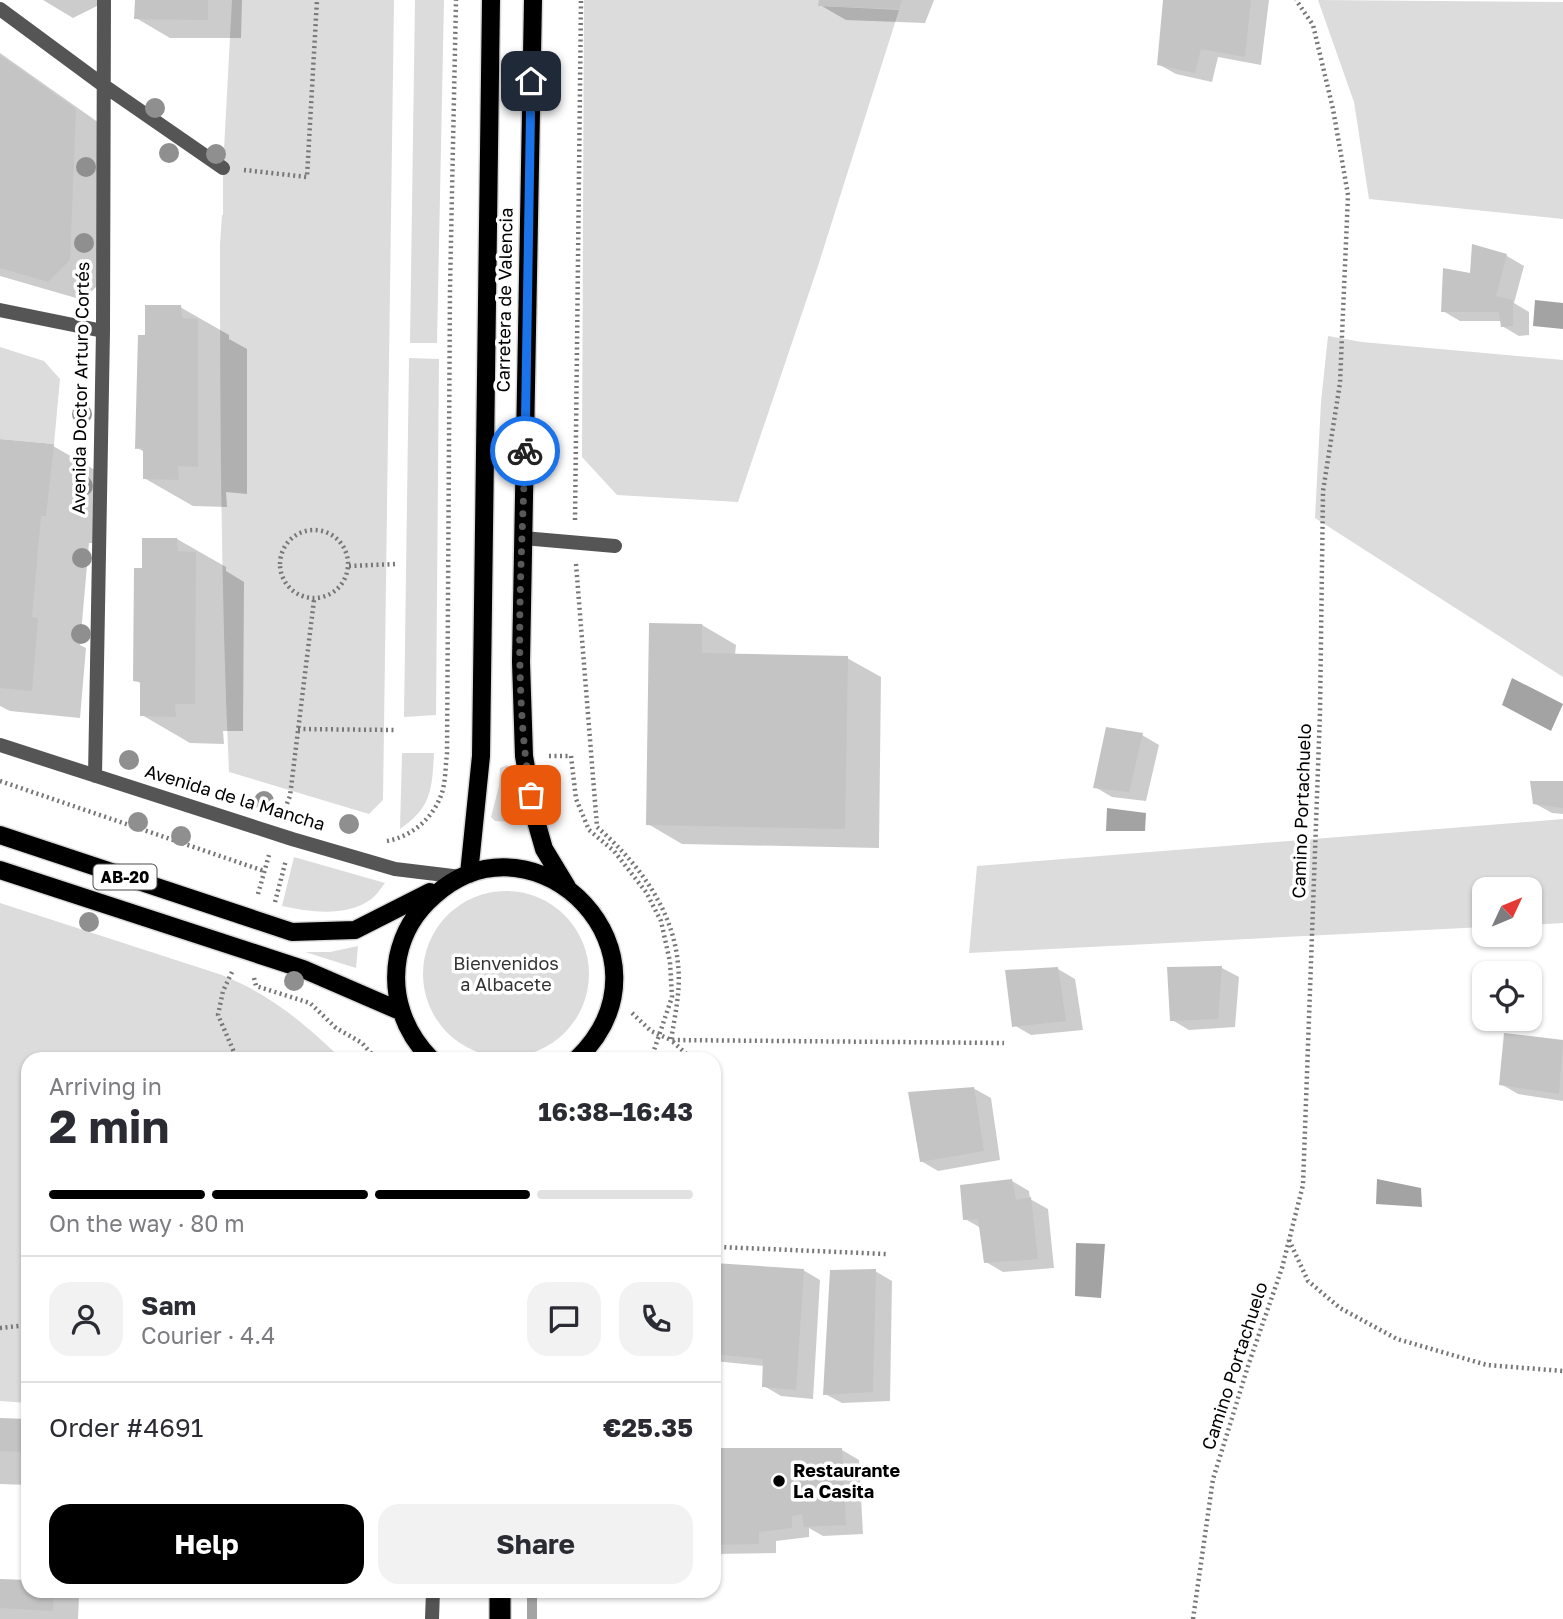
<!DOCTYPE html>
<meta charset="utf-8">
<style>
body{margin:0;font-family:"Golos Text",sans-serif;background:#f2f2f3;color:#2b2b33;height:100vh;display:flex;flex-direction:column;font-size:26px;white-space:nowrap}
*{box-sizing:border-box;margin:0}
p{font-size:23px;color:#7c7c81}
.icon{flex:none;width:38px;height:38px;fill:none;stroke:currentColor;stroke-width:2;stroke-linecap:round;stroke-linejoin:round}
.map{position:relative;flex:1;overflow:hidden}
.side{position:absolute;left:21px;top:1052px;width:700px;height:546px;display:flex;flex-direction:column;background:#fff;border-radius:21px;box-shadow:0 2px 5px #0004}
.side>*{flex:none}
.needle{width:46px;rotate:46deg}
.tools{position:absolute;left:1472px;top:877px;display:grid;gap:14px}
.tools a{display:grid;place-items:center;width:70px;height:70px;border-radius:14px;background:#fff;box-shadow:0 2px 5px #0004;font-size:35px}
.pin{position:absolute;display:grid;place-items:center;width:60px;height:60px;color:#fff;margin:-30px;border-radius:14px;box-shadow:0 4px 10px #0006}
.courier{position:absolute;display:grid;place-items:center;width:70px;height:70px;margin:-35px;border:5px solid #1a73e8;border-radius:50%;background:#fff;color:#222;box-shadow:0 2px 9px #0007}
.head em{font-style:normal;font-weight:700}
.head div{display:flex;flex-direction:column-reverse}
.head{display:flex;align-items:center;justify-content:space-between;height:119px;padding:0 28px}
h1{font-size:46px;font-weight:700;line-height:52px}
.bar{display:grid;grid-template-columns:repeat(4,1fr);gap:10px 7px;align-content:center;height:84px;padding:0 28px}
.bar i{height:9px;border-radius:5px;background:#e1e1e2}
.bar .active{background:#000}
.bar p{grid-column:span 4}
.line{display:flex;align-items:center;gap:18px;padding:0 28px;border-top:2px solid #e1e1e2}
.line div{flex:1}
.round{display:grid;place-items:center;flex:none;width:74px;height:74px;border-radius:21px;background:#f2f2f3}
.primary-button{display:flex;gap:14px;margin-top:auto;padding:14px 28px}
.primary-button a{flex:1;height:80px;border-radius:21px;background:#000;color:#fff;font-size:28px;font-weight:700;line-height:80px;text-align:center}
.primary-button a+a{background:#f2f2f3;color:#2b2b33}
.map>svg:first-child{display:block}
.green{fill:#dcdcdc}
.water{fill:#a3a3a3}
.shadow{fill:#0003}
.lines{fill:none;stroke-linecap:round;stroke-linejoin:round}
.stream{stroke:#a3a3a3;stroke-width:10}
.building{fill:#c4c4c4}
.primary-casing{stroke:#dbdbdb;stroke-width:21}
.highway-casing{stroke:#dbdbdb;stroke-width:24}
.path{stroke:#777;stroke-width:4.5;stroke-dasharray:2 3.5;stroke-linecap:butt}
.lane{stroke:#555;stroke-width:14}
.street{stroke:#555;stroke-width:14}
.primary{stroke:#000;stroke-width:18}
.highway{stroke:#000;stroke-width:21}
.tree{fill:#8f8f8f}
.done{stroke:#595959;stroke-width:7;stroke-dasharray:0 12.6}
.route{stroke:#1a73e8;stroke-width:9}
.poi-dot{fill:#000;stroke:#fff;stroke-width:2.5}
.labels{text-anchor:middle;stroke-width:7;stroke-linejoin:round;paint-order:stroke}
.shield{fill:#fff;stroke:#4c4c4c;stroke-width:2}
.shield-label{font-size:16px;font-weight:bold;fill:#000}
.street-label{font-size:18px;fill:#000;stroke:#fff}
.park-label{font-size:18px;fill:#333;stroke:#fff}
.poi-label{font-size:18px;font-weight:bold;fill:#000;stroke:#fff;text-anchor:start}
</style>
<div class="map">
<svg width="1563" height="1619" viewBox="0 0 1563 1619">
<rect width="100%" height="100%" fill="#fff"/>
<path class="green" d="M232 0H394L383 800 369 814 229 772C221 596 220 420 220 244L222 215H223V168Z
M415 0H444L437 343H410Z
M584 0H819V6L899 10 818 266 738 502 617 495 582 457Z
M1318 0 1563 2V219L1369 199 1354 102Z
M1328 336 1362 342 1563 360V677L1315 518 1321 402Z
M0 347 44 361 60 379 54 444 0 439Z
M409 358 439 359 436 715 404 717Z
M402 753H434C432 789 432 807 400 829Z
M507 765 515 771 528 819 524 823 495 821 491 817 499 786 500 768Z
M1563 819V923L1530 925V889H1484V927L969 953 977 866Z
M294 857 385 883C381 888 376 896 370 900 346 917 309 912 282 906Z
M423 974a83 83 0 1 1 166 0a83 83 0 1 1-166 0Z
M0 903 222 975C273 996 302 1022 342 1059H28V1403L0 1401Z
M358 946 356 968 305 952H330Z"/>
<path class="water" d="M1535 300 1563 303V329L1533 326Z
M1512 678 1563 704 1551 731 1502 705Z
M1107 808 1146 813 1145 831H1106Z
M1377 1179 1421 1188 1422 1207 1376 1204Z
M1076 1243 1105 1244 1101 1298 1075 1296Z"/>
<path class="shadow" d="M43 0H97V6L73 18Z
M136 0H242L241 38H170L136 18Z
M820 0H934L925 23 846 20 820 5Z
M1164 0H1269L1261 65 1218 57 1212 82 1176 74 1158 64Z
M0 53 109 130 103 280 83 300 0 276Z
M1474 246 1507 256 1524 266 1514 303 1529 312V335L1519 336 1502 326V321H1460L1443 311 1472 275Z
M180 307 229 335V339L247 349V494L226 492 227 507 193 506 144 478 145 452 137 448 147 336Z
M0 441 53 446 102 474 94 543H89L80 645 86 648 80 718 10 711 0 706Z
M177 539 226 567V571L244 582 243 731H223L224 744 190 743 142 715V684L135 680 143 569Z
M702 625 736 645 735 655 847 658 881 677 879 848 682 844 648 824Z
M1142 735 1159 745 1146 801 1112 797 1095 787Z
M1563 783V814L1552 813 1534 803Z
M1222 968 1239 977 1235 1027 1189 1030 1172 1020Z
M1058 969 1075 979 1083 1030 1031 1035 1014 1025Z
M1505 1035 1563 1041V1101L1518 1094 1501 1084Z
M973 1088 991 1098 1000 1160 938 1171 921 1161Z
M1012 1181 1029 1191 1030 1199 1048 1209 1054 1268 1003 1272 986 1262 981 1228 965 1219Z
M714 1265 803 1270 820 1280 813 1399 781 1396 764 1386V1366L714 1361Z
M875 1271 892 1281 890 1401 842 1403 825 1394Z
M0 1420 28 1421V1485L0 1484Z
M714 1450H842L859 1460 863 1534 823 1536 809 1528V1537L776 1541V1553L714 1554Z
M0 1580 28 1582V1591H66L79 1598 78 1619H0Z"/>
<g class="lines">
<path class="stream" d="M532 1619V1591"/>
</g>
<path class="building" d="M135 0H208V20L134 19Z
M819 0H902L899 9 818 6Z
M1163 0H1251L1245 57 1201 49 1195 73 1157 65Z
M0 55 76 109 70 260 48 282 0 268Z
M1472 244 1507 254 1496 296 1513 300V326L1501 327 1499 312H1441L1443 268 1470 273Z
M145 305H181L182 318 198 319V467L178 466 179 480 143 479V448L135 449 138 335H145Z
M0 439 54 444 46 516H41L32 617 38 618 32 691 0 688Z
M142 538H177L178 551 196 552 195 704H175L176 717 140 716V682L133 681 134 568H142Z
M649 623 702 624V653L848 656 845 829 646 825Z
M1106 727 1143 733 1129 792 1093 788Z
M1530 781H1563V808L1533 804Z
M1222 966 1218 1019 1170 1021 1167 967Z
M1058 967 1066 1021 1012 1027 1005 970Z
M1504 1033 1563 1040 1559 1094 1499 1085Z
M974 1087 984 1151 920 1162 908 1092Z
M1012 1179 1016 1200 1031 1197 1038 1259 984 1263 978 1219 963 1220 960 1185Z
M714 1263 804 1269 796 1390 762 1387 763 1359 714 1354Z
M876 1269 873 1392 823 1395 830 1270Z
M0 1418 28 1419V1452L0 1451Z
M714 1448H842L846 1525 804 1527 802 1514 792 1516V1528L759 1532V1544L714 1545Z
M0 1579 28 1580V1591H54L53 1611 0 1608Z"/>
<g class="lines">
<defs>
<path id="primary" d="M533 0 521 662 524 756 534 814 544 849 567 887
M0 835 292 932 355 930 430 892
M0 870 303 969 400 1011
M469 874 481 756 491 0
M431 1059C404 1032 391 995 398 957 403 932 415 912 435 895 537 805 684 955 577 1059"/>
<path id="highway" d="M500 1619V1591"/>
</defs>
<use href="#primary" class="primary-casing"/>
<use href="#highway" class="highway-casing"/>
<path class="path" d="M244 170 307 177 317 0
M575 520 581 0
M280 564a34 34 0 1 1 68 0a34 34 0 1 1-68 0Z
M576 564 597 827C637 862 673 908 678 964 681 989 675 1015 671 1040L692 1059
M349 566 397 564
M298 729 394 730
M549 756H571L576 799 589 830 614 851 646 892 661 921 670 962 672 997 651 1059
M0 781 264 871
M283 814 290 796 314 600
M387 841C410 837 431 820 440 798 446 785 445 768 447 754L450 289 456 0
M258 894 269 855
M275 902 286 860
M232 972 223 991 218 1015 237 1059
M254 978 256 986 310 1003 336 1028 362 1043 376 1059
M632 1013 651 1031 671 1040 1004 1043
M1289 1240 1308 1281 1340 1308 1397 1339 1487 1365 1563 1371
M714 1244 720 1247 886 1254
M0 1328 28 1325
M1193 1619 1213 1479 1249 1363 1282 1268 1303 1185 1320 712 1323 491 1340 383 1348 195 1333 109 1313 25 1296 0"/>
<path class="lane" d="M523 538 615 546
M432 1619 433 1591"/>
<path class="street" d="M0 9 103 85 223 168
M0 310 103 331
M0 745 292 839 395 869 461 877
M95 776 103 331 104 0"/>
<use href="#primary" class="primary"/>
<use href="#highway" class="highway"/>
</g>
<g class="tree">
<circle cx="155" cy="108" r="10"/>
<circle cx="169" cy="153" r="10"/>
<circle cx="216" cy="154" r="10"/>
<circle cx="86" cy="167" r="10"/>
<circle cx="84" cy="243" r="10"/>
<circle cx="82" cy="414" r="10"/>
<circle cx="83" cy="486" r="10"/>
<circle cx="82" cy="558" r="10"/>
<circle cx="81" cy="634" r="10"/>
<circle cx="129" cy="760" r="10"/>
<circle cx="264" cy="801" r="10"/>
<circle cx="138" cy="822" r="10"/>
<circle cx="349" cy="824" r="10"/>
<circle cx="181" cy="836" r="10"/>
<circle cx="89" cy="922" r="10"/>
<circle cx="294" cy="981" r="10"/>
</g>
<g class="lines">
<path class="done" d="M525 451C522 562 512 686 531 795"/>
<path class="route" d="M525 451 531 81"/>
</g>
<circle class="poi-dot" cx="779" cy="1481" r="7"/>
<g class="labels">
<rect class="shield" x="93.5" y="864.5" width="63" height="25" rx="5"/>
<g class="shield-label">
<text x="125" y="883">AB-20</text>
</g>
<g class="street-label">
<text transform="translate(505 300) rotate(-89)" y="6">Carretera de Valencia</text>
<text transform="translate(81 388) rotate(-89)" y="6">Avenida Doctor Arturo Cortés</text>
<text transform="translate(235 798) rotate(17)" y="6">Avenida de la Mancha</text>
<text transform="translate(1302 811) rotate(-88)" y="6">Camino Portachuelo</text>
<text transform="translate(1235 1366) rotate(-72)" y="6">Camino Portachuelo</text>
</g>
<g class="park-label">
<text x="506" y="970">Bienvenidos<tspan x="506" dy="21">a Albacete</tspan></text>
</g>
<g class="poi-label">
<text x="793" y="1477">Restaurante<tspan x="793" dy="21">La Casita</tspan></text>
</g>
</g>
</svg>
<div class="tools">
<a><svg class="needle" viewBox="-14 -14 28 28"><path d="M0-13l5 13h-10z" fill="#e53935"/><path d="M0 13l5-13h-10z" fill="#7c7c81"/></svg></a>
<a><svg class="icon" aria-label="locate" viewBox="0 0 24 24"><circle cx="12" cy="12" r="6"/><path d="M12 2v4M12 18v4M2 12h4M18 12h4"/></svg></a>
</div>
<div class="pin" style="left:531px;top:795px;background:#ea580c"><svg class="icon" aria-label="bag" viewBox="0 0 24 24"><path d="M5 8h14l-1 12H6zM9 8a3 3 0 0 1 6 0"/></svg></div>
<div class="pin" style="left:531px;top:81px;background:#1f2937"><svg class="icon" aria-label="home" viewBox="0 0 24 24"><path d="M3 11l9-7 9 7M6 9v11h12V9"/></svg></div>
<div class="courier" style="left:525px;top:451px"><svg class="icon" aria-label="bike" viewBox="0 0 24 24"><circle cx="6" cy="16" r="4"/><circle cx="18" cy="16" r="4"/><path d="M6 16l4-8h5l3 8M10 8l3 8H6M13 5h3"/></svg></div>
<section class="side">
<div class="head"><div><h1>2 min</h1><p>Arriving in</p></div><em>16:38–16:43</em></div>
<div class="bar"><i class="active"></i><i class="active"></i><i class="active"></i><i></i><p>On the way · 80 m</p></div>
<div class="line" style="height:126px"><a class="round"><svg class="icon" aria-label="person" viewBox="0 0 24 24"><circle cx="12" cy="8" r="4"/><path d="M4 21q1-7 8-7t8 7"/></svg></a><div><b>Sam</b><p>Courier · 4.4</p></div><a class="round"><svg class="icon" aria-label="chat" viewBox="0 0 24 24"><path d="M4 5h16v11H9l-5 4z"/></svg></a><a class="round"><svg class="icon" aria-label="phone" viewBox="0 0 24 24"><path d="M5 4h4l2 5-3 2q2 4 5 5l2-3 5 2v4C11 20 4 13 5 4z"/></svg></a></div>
<div class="line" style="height:91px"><div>Order #4691</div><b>€25.35</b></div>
<div class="primary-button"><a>Help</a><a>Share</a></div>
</section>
</div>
